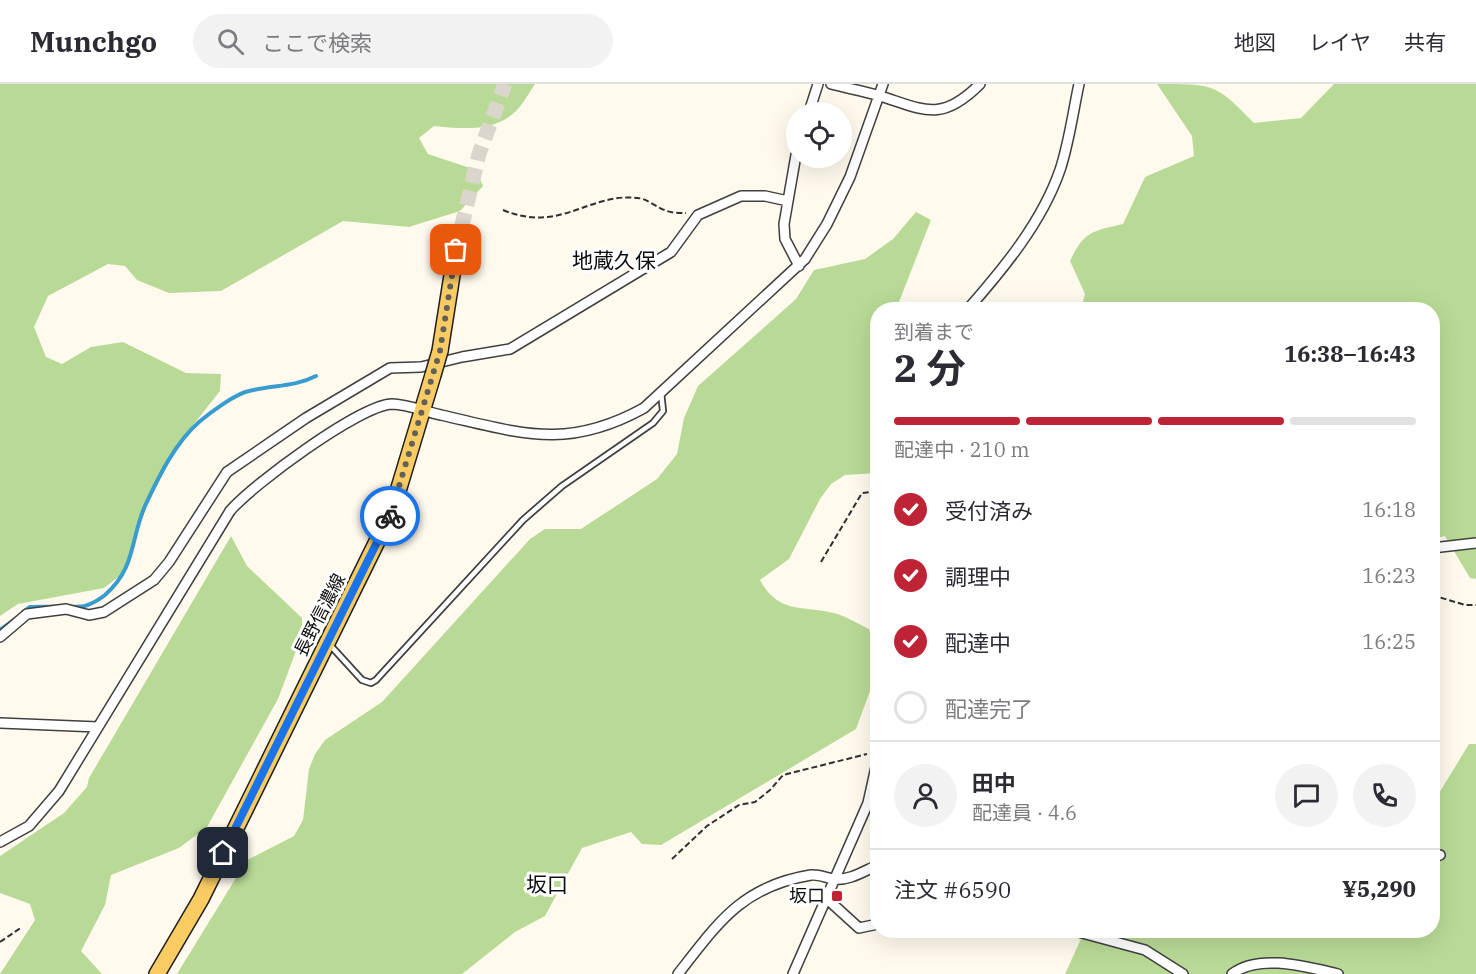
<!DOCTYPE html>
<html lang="ja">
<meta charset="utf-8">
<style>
body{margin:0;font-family:"IBM Plex Serif","Noto Sans JP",serif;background:#f2f2f3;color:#2b2b33;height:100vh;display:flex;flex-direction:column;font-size:22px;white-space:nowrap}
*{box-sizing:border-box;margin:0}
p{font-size:20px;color:#7c7c81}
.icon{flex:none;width:33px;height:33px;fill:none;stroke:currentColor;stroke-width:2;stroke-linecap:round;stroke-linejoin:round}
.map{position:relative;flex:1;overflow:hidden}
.panel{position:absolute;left:870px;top:218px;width:570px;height:636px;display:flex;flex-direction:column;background:#fff;border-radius:24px;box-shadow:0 6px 24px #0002}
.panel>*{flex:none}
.buttons{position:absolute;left:786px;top:18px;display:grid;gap:12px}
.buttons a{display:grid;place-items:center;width:66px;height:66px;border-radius:50%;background:#fff;box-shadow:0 6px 24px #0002;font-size:30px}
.pin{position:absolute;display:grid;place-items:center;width:51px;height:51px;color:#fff;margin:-26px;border-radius:12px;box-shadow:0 3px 9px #0006}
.courier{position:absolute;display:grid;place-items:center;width:60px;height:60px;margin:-30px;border:4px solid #1a73e8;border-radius:50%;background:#fff;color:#222;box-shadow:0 2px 8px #0007}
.overview em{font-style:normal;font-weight:700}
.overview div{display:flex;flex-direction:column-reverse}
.overview{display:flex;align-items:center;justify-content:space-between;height:102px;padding:0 24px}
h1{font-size:39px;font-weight:700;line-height:45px}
.bar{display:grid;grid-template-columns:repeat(4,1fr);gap:9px 6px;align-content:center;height:72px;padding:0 24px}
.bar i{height:8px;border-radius:4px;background:#e1e1e2}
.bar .on{background:#be2436}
.bar p{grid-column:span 4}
.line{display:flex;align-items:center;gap:15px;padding:0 24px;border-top:2px solid #e1e1e2}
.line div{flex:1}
.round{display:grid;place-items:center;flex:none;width:63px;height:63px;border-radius:32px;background:#f2f2f3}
ol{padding:0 24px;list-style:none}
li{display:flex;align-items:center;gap:18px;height:66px}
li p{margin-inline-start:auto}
li .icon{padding:6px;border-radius:50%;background:#be2436;color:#fff;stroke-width:4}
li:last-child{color:#7c7c81}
li i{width:33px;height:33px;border:3px solid #e1e1e2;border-radius:50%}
header{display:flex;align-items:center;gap:36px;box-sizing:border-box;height:84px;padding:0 30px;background:#fff;border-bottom:2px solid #e1e1e2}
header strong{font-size:28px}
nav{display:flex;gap:33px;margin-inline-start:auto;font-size:21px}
.search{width:420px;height:54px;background:#f2f2f3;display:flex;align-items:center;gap:15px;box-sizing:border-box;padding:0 21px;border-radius:33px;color:#7c7c81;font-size:22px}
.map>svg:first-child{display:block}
.forest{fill:#b9da96}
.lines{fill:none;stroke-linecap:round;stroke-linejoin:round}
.stream{stroke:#389cce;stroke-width:4}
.primary-tunnel{stroke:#dbd6cb;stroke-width:15;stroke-dasharray:15 8;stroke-linecap:butt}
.service-casing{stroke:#404040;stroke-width:8}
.minor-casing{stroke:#404040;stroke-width:12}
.primary-casing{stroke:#1e1e1e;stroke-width:18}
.path{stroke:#2f2f2f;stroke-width:2;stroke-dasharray:6 3;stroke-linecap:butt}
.service{stroke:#fff;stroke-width:4.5}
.minor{stroke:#fff;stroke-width:9}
.primary{stroke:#f9cb63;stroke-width:15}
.primary-bridge-casing{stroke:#1e1e1e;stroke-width:18;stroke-linecap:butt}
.primary-bridge{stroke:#f9cb63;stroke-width:15}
.done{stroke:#62605b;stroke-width:6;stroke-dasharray:0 10.8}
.route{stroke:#1a73e8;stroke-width:8}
.poi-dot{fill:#be2436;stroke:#fff;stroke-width:2}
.labels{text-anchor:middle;stroke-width:6;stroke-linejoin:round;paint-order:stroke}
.street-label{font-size:18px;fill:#0d0d0d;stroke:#fff}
.poi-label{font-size:18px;fill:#0d0d0d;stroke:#fff;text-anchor:end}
.quarter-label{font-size:21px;fill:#0d0d0d;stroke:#fff}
</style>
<header>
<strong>Munchgo</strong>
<div class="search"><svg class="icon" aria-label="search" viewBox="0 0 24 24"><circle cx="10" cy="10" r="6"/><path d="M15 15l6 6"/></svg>ここで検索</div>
<nav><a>地図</a><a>レイヤ</a><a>共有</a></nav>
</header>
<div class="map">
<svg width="1476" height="890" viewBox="0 0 1476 890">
<rect width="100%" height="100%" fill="#fffaed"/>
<path class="forest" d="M0 0H535C529 9 523 20 516 27 495 48 461 45 434 42L419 54 428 70 476 86 483 102 460 127 409 143 343 137 221 207 169 209 137 196 125 182 108 180 48 212 34 243 46 273 62 280 91 263 123 258 186 289 221 290 220 307 175 364 152 408 122 490 104 504 18 520 0 532Z
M1157 0C1215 0 1216 0 1254 39L1301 34 1334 0H1476V495L1470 494 1445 452 1433 455 1432 225H1081L1085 210 1070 177C1084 147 1093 147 1123 140L1145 93 1194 72 1192 52Z
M916 128 931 136 899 218 918 225H878L877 389 845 391 831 400 820 415 789 475 760 496C779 530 800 521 834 529 846 532 858 540 869 545L877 572V588L856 645 661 761 642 760 631 748 582 764 545 832 515 848 462 890H177L247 776 294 752 303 736 309 685 315 670 325 656 382 618 530 455 545 445H581L657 395 677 370 684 334 698 302 796 215 814 186 865 175 893 155Z
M231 452 247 482 302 534V551L278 615 207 743 179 764 111 791 105 821 81 867 102 890H0L35 836 30 820 0 809V772L64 729 87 703 89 694Z
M1469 660H1476V890H1065L1085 846H1432L1433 719Z"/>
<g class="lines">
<path class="stream" d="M23 528 30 523C47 522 69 524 85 522 91 520 100 515 105 511 136 484 130 456 145 422 159 392 175 359 199 338 211 328 235 310 249 307 272 301 295 303 316 292
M0 546 15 535"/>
<path class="primary-tunnel" d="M456 166 479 70 505 0"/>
<defs>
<path id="service" d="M330 561 362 596 371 599 376 596 523 436 562 402 653 339 663 327 661 308"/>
<path id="minor" d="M831 0C847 4 862 7 877 11 923 25 940 40 980 0
M809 28 818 0
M796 71 784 140 785 155 799 182
M968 225C1004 184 1042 138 1060 86 1069 59 1073 28 1079 0
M1432 464 1476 459
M0 553 27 530 66 525 89 531 104 528 154 496 169 478 227 388 306 334 390 284 421 283 462 273 510 265 671 168 698 131 741 112H765L788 117
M0 639 98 643
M0 758 29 742 59 707 230 427C252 401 360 321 392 320 407 320 426 328 441 331 521 349 566 367 644 324L805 175 827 140 850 93 883 0
M1432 774 1440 771
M826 814 859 844 878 840
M1071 846 1145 866 1183 890
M678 890C718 839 742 802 811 791 819 790 826 794 834 795 849 797 864 787 878 781
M793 890 868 719 878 674
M1232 890C1259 869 1307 883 1338 890"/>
<path id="primary" d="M440 267 456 166
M157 890 201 815 392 427 433 291"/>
</defs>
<use href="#service" class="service-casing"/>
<use href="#minor" class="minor-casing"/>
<use href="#primary" class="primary-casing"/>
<path class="path" d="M503 126C561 150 589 108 638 114 648 115 657 124 667 127 673 129 680 129 686 129
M821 478 862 409 878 407
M1432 511 1465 521H1476
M672 775 707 742 739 721 755 718 770 706 783 691 867 670
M0 858 22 843"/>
<use href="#service" class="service"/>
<use href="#minor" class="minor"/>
<use href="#primary" class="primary"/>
<defs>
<path id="primary-bridge" d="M433 291 440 267"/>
</defs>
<use href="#primary-bridge" class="primary-bridge-casing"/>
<use href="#primary-bridge" class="primary-bridge"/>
</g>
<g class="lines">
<path class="done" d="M390 432 440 267 456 166"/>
<path class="route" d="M223 769 390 432"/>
</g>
<rect class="poi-dot" x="831" y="806" width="12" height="12" rx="3"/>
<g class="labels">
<g class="street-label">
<text transform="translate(320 531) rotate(-63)" y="6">長野信濃線</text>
</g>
<g class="poi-label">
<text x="825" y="818">坂口</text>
</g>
<g class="quarter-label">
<text x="614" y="184">地蔵久保</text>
<text x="547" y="808">坂口</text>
</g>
</g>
</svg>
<div class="buttons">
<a><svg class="icon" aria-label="locate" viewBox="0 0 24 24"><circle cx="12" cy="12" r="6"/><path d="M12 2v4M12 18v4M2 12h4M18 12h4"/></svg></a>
</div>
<div class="pin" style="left:456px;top:166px;background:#ea580c"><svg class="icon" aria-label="bag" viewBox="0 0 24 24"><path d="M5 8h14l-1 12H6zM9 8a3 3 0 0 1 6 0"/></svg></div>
<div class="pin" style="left:223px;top:769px;background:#1f2937"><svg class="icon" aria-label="home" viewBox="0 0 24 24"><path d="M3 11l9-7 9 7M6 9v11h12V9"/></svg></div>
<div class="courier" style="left:390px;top:432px"><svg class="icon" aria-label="bike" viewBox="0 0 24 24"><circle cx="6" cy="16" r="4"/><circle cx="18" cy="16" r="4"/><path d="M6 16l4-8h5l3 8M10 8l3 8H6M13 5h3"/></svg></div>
<section class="panel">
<div class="overview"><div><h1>2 分</h1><p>到着まで</p></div><em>16:38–16:43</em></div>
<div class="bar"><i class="on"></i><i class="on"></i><i class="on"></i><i></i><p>配達中 · 210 m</p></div>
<ol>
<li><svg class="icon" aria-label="check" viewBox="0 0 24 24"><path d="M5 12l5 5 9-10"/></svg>受付済み<p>16:18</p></li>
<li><svg class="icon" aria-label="check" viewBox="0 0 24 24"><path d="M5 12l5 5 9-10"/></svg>調理中<p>16:23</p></li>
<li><svg class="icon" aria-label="check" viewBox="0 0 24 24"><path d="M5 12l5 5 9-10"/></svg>配達中<p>16:25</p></li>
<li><i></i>配達完了</li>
</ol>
<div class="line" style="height:108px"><a class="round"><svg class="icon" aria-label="person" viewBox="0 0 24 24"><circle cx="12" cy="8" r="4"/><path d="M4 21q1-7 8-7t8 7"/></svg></a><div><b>田中</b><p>配達員 · 4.6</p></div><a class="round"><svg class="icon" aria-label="chat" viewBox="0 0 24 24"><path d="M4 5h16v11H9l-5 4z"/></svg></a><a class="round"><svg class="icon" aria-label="phone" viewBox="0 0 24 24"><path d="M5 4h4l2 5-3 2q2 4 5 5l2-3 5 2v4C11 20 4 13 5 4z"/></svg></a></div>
<div class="line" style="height:78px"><div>注文 #6590</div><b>¥5,290</b></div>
</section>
</div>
